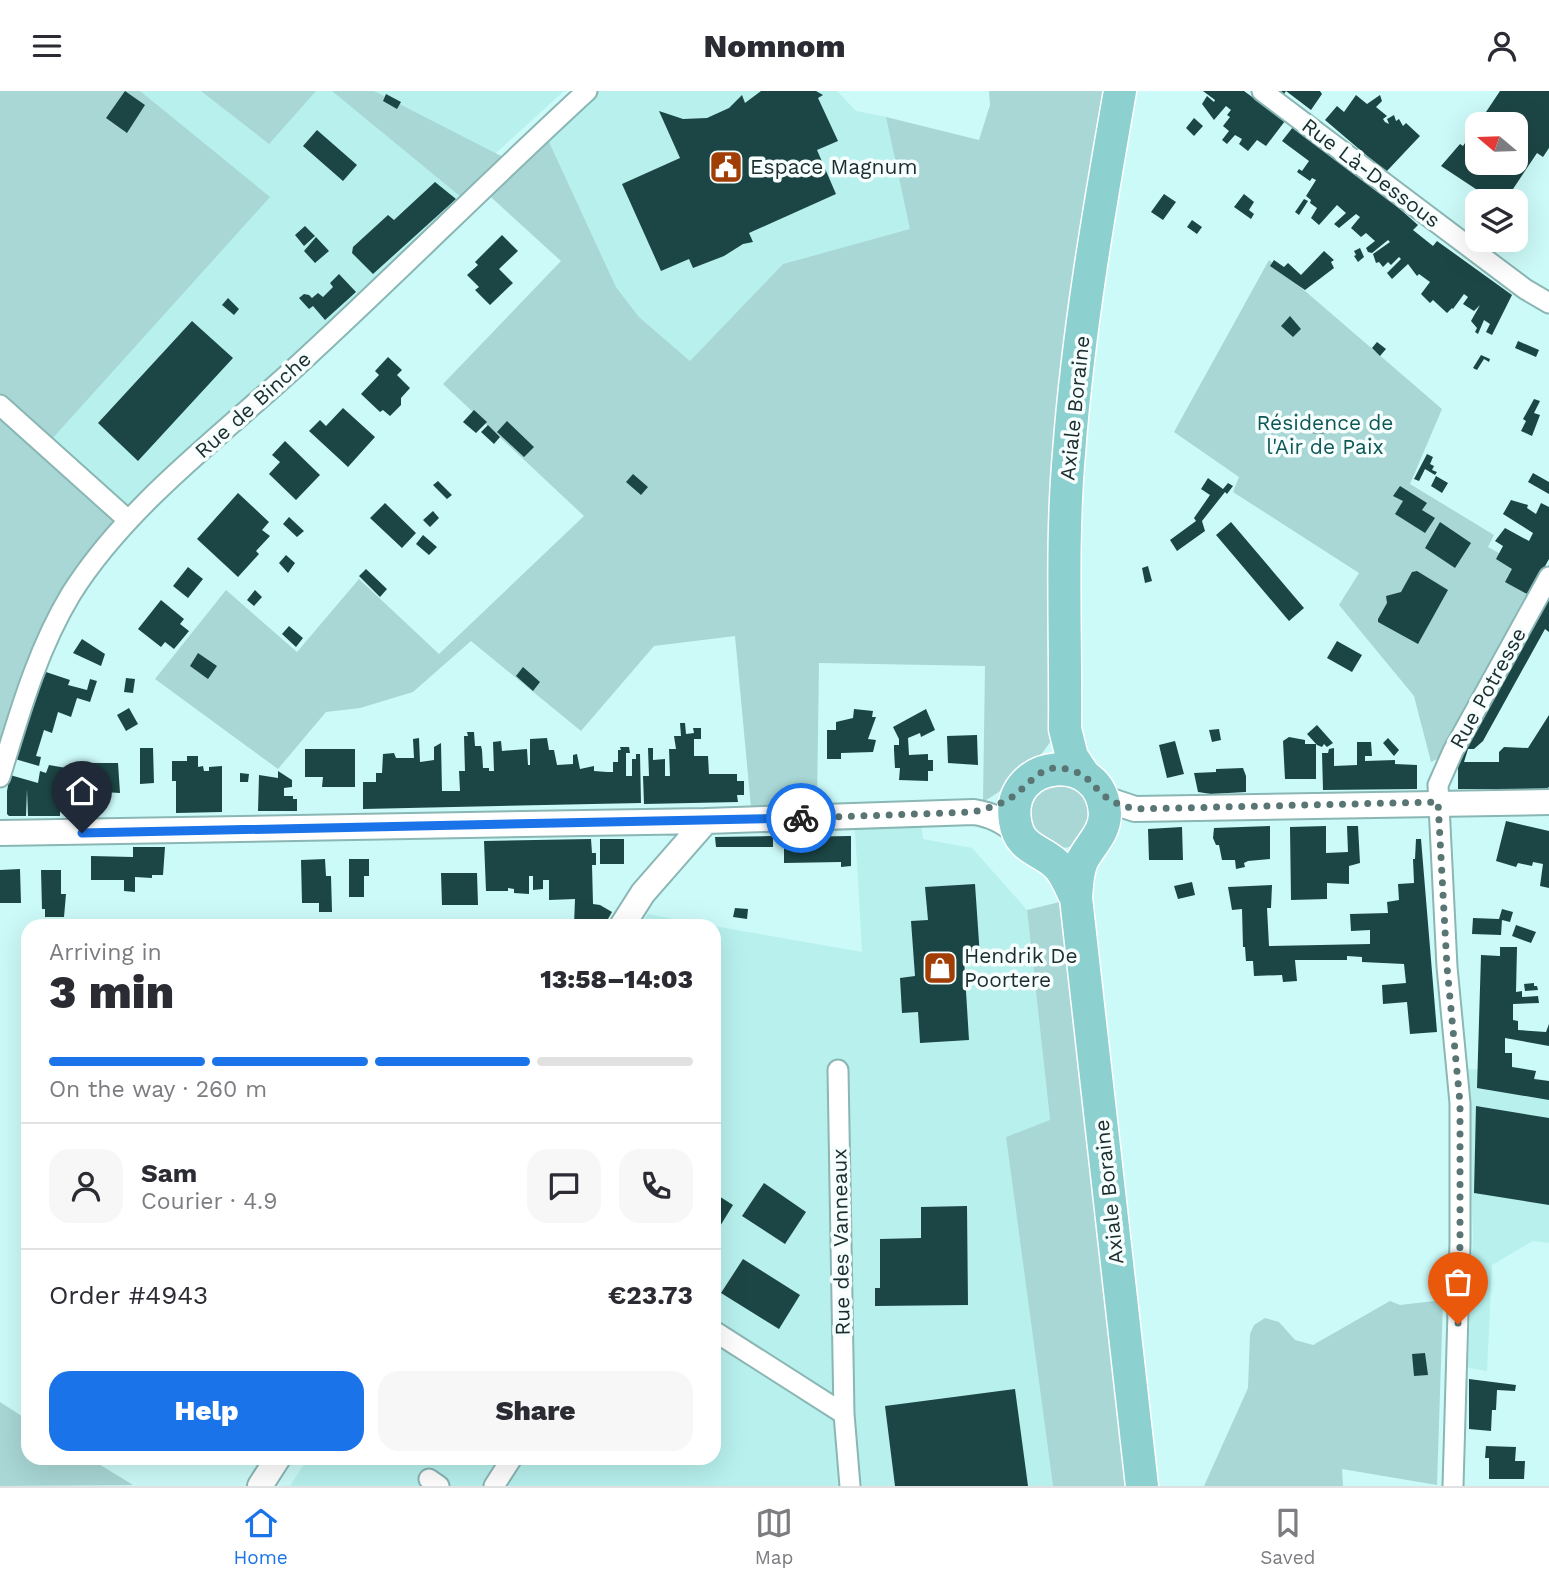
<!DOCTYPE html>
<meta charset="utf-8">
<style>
body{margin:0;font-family:"Work Sans",sans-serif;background:#f7f7f7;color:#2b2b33;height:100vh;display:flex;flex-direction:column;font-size:26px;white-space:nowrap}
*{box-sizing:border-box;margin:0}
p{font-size:23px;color:#7c7c81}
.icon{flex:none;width:38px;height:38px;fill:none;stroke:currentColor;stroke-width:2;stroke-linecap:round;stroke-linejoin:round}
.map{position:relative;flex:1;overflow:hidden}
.side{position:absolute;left:21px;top:828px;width:700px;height:546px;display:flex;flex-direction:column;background:#fff;border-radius:21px;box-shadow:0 7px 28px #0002}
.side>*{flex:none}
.needle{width:46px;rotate:289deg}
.buttons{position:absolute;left:1465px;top:21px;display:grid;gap:14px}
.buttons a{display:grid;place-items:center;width:63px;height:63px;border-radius:14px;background:#fff;box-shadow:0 7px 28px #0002;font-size:35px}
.pin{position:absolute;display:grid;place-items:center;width:60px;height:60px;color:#fff;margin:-72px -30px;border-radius:50% 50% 50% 0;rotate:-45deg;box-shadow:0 0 7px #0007}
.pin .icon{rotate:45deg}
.courier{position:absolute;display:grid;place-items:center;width:70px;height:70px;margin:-35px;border:5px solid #1a73e8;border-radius:50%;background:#fff;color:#222;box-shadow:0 2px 9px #0007}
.summary em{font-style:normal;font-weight:800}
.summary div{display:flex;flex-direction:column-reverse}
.summary{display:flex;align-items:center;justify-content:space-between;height:119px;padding:0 28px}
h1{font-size:46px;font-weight:800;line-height:52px}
.bar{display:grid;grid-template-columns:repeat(4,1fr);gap:10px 7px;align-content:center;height:84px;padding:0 28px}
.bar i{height:9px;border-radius:5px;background:#e1e1e2}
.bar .selected{background:#1a73e8}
.bar p{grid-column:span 4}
.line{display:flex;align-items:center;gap:18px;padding:0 28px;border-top:2px solid #e1e1e2}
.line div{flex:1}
.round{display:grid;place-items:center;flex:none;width:74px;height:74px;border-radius:21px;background:#f7f7f7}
.action{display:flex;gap:14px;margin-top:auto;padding:14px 28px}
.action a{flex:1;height:80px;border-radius:21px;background:#1a73e8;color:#fff;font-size:28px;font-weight:800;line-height:80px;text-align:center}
.action a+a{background:#f7f7f7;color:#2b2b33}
header{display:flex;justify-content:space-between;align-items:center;height:91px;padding:0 28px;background:#fff;font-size:32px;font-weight:800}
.dock{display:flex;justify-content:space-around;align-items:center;height:98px;border-top:2px solid #e1e1e2;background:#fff;font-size:19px;color:#7c7c81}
.dock a{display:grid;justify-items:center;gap:4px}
.dock .selected{color:#1a73e8}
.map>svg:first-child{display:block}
.built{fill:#b7f0ed}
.green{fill:#a8d7d5}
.water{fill:#72a4a2}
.building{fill:#1c4645}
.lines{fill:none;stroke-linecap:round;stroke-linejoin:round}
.minor-casing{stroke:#8ab6b4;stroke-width:23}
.tertiary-casing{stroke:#8ab6b4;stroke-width:28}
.primary-casing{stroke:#fff;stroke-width:35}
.minor{stroke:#fff;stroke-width:19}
.tertiary{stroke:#fff;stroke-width:24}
.primary{stroke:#8cd1d0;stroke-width:32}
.done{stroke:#597574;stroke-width:7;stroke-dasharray:0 12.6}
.route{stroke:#1a73e8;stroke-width:9}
.labels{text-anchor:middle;stroke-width:7;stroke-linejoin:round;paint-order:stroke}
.poi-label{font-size:21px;fill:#1b2d2d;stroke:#f6fffe;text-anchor:start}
.street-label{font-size:21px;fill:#1b2d2d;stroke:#f6fffe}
.park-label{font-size:21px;fill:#0d5755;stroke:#f6fffe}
</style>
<header><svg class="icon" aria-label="menu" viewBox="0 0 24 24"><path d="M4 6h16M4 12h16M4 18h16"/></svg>Nomnom<svg class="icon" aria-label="person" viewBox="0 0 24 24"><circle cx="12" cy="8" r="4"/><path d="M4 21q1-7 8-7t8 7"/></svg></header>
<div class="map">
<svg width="1549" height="1395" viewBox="0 0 1549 1395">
<rect width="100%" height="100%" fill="#ccfaf8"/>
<path class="built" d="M0 0H564L496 62 489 104 71 491 0 668Z
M587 0H837L856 20 886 26 911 138 783 173 690 270 639 226 616 196 544 40Z
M921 733 923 748 972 757 1027 819 1050 1030 1006 1046 1053 1395H290L308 1367H714V835L862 861 855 739Z
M648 823 713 835H641Z
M1511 975 1536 980 1534 987 1549 990V1152L1533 1150 1492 1174 1487 1280 1468 1277 1473 1141 1465 978 1511 980Z"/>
<path class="green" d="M0 0H140L270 106 51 349 0 302Z
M201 0H316L269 53Z
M332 0H374L503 66 461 106Z
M989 0H1110L1052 648C1033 678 1013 693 983 711L985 575 819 572 817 713 751 716 735 545 654 555 581 640 471 550 413 601 360 617 326 621 278 678 155 588 226 499 297 561 359 488 439 563 584 425 443 293 561 170 482 98 544 40 616 196 639 226 690 270 783 173 910 138 886 26 979 49 990 14Z
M1269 169 1442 318 1410 393 1494 444 1488 456 1542 486 1446 664 1431 671 1414 605 1339 514 1359 482 1233 401 1239 386 1174 341Z
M0 314 128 429 84 484 0 686Z
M1050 690 1083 697 1095 729C1069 762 1072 763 1033 745L1027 713Z
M1076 807 1141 1395H1053L1006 1046 1050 1029 1027 819Z
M1443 1209 1437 1394 1342 1378 1343 1395H1204L1248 1297 1250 1243 1254 1234 1265 1227 1279 1231 1295 1249 1313 1254 1390 1210 1400 1214Z
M0 1311 28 1329V1367H89L133 1394 0 1395Z"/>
<path class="water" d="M1290 327 1316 332 1329 330 1333 340C1315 348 1306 340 1291 331Z"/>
<path class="building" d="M125 0 145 14 127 42 106 27Z
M761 0H816L823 4 818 7 838 50 817 59 836 103 749 142 753 151 743 153 724 165 693 177 689 168 661 180 622 93 680 67 659 20 683 28 707 27 729 17 742 4 745 12Z
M1203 0H1244L1285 30 1266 55 1257 49 1248 60 1239 53 1242 48 1235 44 1227 53 1222 49 1229 40 1223 35 1230 26 1227 24 1231 19 1226 15 1214 29 1202 13 1207 5 1214 11 1215 9Z
M1275 0H1320L1322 3 1311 19 1286 0 1283 5Z
M1500 0H1549V57L1543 66 1537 62 1505 110H1494L1441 75 1460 53 1463 55 1477 34V72H1516V33H1478Z
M386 3 401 11 397 18 383 10Z
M1356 4 1367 13 1380 4 1382 10 1376 16 1387 25 1383 28 1385 31 1389 33 1387 28 1394 24 1396 30 1399 28 1403 35 1406 32 1420 45 1386 81 1325 29 1337 15 1344 21Z
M1194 27 1203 35 1194 45 1186 37Z
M1293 36 1376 97 1418 134 1413 139 1433 155 1437 150 1512 204 1492 244 1486 241 1490 233 1484 229 1478 243 1475 241 1477 237 1471 230 1480 214 1474 220 1463 213 1468 206 1464 203 1453 218 1452 217 1447 222 1433 209 1430 212 1421 203 1430 191 1419 183 1417 185 1408 173 1392 188 1387 182 1401 168 1399 166 1391 174 1388 171 1383 176 1379 171 1376 172 1373 163 1390 151 1388 149 1372 162 1368 161 1366 157 1375 150 1366 142 1361 146 1351 137 1360 126 1356 123 1339 137 1334 133 1346 122 1337 114 1319 134 1311 127 1317 117 1310 112 1311 109 1306 105 1316 89 1312 87 1310 90 1297 81 1299 78 1302 80 1309 70 1282 50Z
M317 39 357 74 343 90 303 55Z
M435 91 456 108 373 183 352 162 353 156 388 124 394 129Z
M1164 103 1176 111 1163 129 1151 121Z
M1244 103 1254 111 1249 119 1254 123 1251 128 1234 116Z
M1304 108 1308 110 1299 124 1295 121Z
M1192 129 1202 136 1197 143 1187 136Z
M305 135 315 145 304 155 295 144Z
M502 144 518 160 499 178 513 192 490 214 475 199 479 196 467 184 478 174 475 171Z
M316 146 329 160 315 172 304 160Z
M1360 157 1364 166 1358 171 1354 165 1356 164 1354 160Z
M1324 160 1334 169 1331 171 1334 177 1305 199 1270 175 1274 169 1284 176 1288 172 1301 184Z
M339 183 356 201 325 229 313 215 309 218 299 207 304 203 309 204 312 207 318 202 323 206 333 196 330 192Z
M228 207 239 218 234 224 222 214Z
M1290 225 1301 238 1293 246 1281 235Z
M192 230 233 267 138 370 98 332Z
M1518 250 1539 259 1536 266 1515 257Z
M1377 251 1386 258 1380 265 1372 257Z
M1481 264 1490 268 1489 271 1484 268 1477 279 1473 277Z
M388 266 402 279 397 284 410 297 401 307V314L390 325 383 319 380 321 361 303 379 284 375 280Z
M1534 308 1540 310 1534 322 1540 324 1532 345 1521 340 1526 330 1523 328Z
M343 317 375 346 348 376 309 340 320 329 326 335Z
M474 319 487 331 476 342 463 331Z
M507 330 534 356 524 366 497 341Z
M488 334 500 346 494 353 481 341Z
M285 350 320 384 296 409 269 383 280 371 272 364Z
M1427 363 1433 366 1430 373 1434 375 1432 379 1437 381 1435 384 1425 378 1419 390 1414 388Z
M1533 382 1549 391V403L1528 391Z
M633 383 648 396 641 404 626 391Z
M1436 385 1448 392 1442 402 1431 395Z
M1208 387 1223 398 1228 392 1233 395 1227 403 1225 401 1202 430 1205 440 1177 460 1170 449 1196 430 1194 427 1210 404 1201 398Z
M438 390 452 404 447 408 433 394Z
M1400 395 1427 412 1422 419 1435 427 1425 442 1395 423 1403 410 1393 405Z
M238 402 269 431 262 439 270 445 256 460 259 463 238 486 197 448Z
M1511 409 1528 414 1527 417 1536 423 1541 412 1549 416V468L1529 504 1505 491 1512 478 1496 468 1503 455 1495 450 1505 437 1529 450 1533 442 1503 423Z
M385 412 416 442 402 457 370 427Z
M433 420 439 427 430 436 423 429Z
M289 426 304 440 297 446 283 433Z
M1231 431 1304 517 1289 530 1216 444Z
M1440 431 1471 452 1455 477 1425 457Z
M423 444 437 456 429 464 416 453Z
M286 464 295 472 288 482 279 472Z
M1148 475 1152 490 1145 492 1142 477Z
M188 476 203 488 188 507 173 495Z
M366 478 387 498 380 506 359 485Z
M1417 480 1448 499 1418 553 1378 531V528L1387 512 1386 505 1401 501 1412 481Z
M255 499 262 506 254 515 247 509Z
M1549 503V541L1545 538 1483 650 1474 658H1468L1464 671H1499V661L1504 656 1528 657 1549 624V696L1546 698H1458V671L1464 652Z
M161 509 184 528 180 533 189 540 174 558 165 551 161 556 138 538Z
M289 535 303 547 296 556 282 543Z
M82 548 105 563 101 575 73 562Z
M1337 550 1362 564 1352 581 1327 567Z
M198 562 217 575 208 588 190 575Z
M523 576 540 591 533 600 516 585Z
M43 580 70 589 68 594 87 599 90 588 97 590 90 611 77 607 71 626 58 621 52 642 44 639 36 665 41 666 39 675 15 668Z
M126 587 135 588 133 602 124 601Z
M129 617 138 633 126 640 117 624Z
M854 618 873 620 872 626H876L868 648 876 649 873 661 841 662V668H827V639H836V631L853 627Z
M926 618 935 639 921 646 920 642 908 647 909 664 928 663V669H933V680H928V690L899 689 900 677H895L894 659V654H899V648L893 636Z
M680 632H685L686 643 694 642 693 637H701V648H694V665H708L709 683H737V690H744V704H737L738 711 644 713 643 685H649L648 657H653V669L665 668V685H670L669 658H676L674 645H681Z
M1317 634 1333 652 1327 656 1324 653 1322 656 1317 654 1307 643Z
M1219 638 1221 649 1212 651 1209 639Z
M467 641H474L475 655H481L482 659 483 677H489V680H494L493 651 501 650 502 660 527 658 528 674H530V648L547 647 549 659H554L557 674 573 673V664L577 663 580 678 594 675V680L607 681H613V671H618V659H621L620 656H629L630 662H626V685H632V668H636V663H640L641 712 363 718V691H376V682H382L383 663 394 662 396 667H414L413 648 419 647 420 671 434 669V656L441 652 442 700H460L459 680H465L464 645H468Z
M977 644 978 674 948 672 947 645Z
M1289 646 1305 649V653H1316V688H1285L1283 650Z
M1388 647 1399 659 1394 665 1383 652Z
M1175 650 1184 683 1167 687 1159 654Z
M1357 651H1371L1372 665H1365V670L1395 669V673L1417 674V698L1323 699 1322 662H1328L1329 658 1334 657V675L1357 674Z
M140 657H153L154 692 140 693Z
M305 658H355V696H322L323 686H305Z
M187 665H198V676L203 675 204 680H209V676L222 675V721L176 722V690H172V670H187Z
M88 672H118L120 702 87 700Z
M49 674 72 678 63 713 60 714V725H28L27 698 26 725H9L7 723V700L10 684 38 692 40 680 46 682Z
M1243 677 1246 685V701L1211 703 1198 701 1194 682 1216 681V678Z
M278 680 292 689V696L284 697V705H293V708H297V720H258L259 684 278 687Z
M240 682 249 683 248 691H240Z
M1506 730 1549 740V797L1540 795 1543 773 1533 771 1532 775 1518 772 1516 776 1496 770Z
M1270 735V768L1248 770 1244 772 1245 776 1236 778 1235 769H1222L1219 754H1216L1213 747 1214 737Z
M1326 735V762L1348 761 1347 735H1358L1360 772 1349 775V793L1327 792V808L1291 809 1290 736Z
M1182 736 1183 769H1149L1148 738Z
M773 745V756H716L715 746Z
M851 745V775L841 776V771L784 772V746Z
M591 748 592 762H596V774H592L593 813 600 814 612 821 604 835H574L575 808 549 809V789H543V798L533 799V785H529V803L514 802V798L508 797V800H486L484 750Z
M600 748H624V773H600Z
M1416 748H1421L1437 941 1410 943 1407 911 1383 913 1382 894 1406 892 1404 873 1362 871V866L1347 865V869H1295L1297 890 1283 891 1282 884 1254 885 1253 870H1246L1245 856H1243L1242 818 1232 819 1228 796 1272 794 1271 817H1267L1269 855 1370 853V839L1351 840 1350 823 1388 822 1387 811 1399 809 1398 793 1414 792 1413 768H1415Z
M133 756H165L163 784H152V787L135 786V801L124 800V789H91V765L133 766Z
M325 768 326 785H331L332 821H319V812H302L301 769Z
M349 768H369V785H364V806H349Z
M20 778 21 812H0V779Z
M41 779H61V803H66L64 826H45V818H42Z
M441 782H477L478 814H442Z
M1192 791 1195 804 1178 808 1174 795Z
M975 793 980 866 964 868 969 949 920 952 918 921 902 922 900 887 915 885 911 830 928 829 925 796Z
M735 817 748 818 747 828 733 826Z
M1502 818 1513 821 1510 831 1502 829 1501 844 1472 843 1473 827 1499 828Z
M1516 834 1536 841 1531 852 1512 845Z
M1500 856H1517L1516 901 1522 900V906L1538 905 1539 912 1513 913V929L1518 930V939L1546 941 1549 933V955L1505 947V962H1512V976L1536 980 1534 988 1549 990V1009L1477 997 1481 864 1500 865Z
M1534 892V895H1537L1538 899 1525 900 1524 893Z
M1476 1015 1549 1027V1114L1474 1102Z
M764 1092 806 1121 785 1153 742 1125Z
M714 1102 733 1114 714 1145Z
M967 1115 968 1214 875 1215V1197H880V1148L921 1147V1116Z
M743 1168 800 1204 779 1238 721 1202Z
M1425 1262 1428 1284 1414 1285 1412 1263Z
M1469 1288 1516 1294 1515 1300 1497 1299 1496 1319H1492L1491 1340 1469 1338Z
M1015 1298 1028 1395H895L885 1315Z
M1486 1355 1516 1356 1515 1370H1525L1524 1388H1489V1367H1485Z"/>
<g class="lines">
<defs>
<path id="minor" d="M1262 0 1525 198 1549 212
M0 314 128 429
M0 686C19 624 37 559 71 503 126 415 222 344 298 274 396 184 489 90 587 0
M838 979 844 1323 850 1395
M714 1240 844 1323
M429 1388 439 1395
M494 1395 512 1367
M1453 1395 1460 1152V1012L1447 876 1438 694 1453 660 1549 486"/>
<path id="tertiary" d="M1099 700 1111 710 1135 718 1549 711
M0 742 706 730 974 721C992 724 1004 730 1018 742
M622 835 643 802 706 730
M260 1395 278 1367"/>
<path id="primary" d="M1084 684 1072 666 1065 638C1066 546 1061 453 1069 362 1078 241 1099 120 1120 0
M1076 807C1070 796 1066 783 1057 774 1041 758 1019 759 1015 730 1005 667 1103 658 1105 723 1105 742 1090 754 1082 770 1077 782 1077 794 1076 807L1142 1395"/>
</defs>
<use href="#minor" class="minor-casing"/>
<use href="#tertiary" class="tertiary-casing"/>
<use href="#primary" class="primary-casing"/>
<use href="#minor" class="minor"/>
<use href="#tertiary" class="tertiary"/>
<use href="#primary" class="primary"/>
</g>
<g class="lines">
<path class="done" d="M801 727 974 721C988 717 1003 713 1015 704 1035 688 1044 668 1076 681 1088 686 1092 693 1101 702 1111 711 1122 715 1135 718L1438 711 1447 876 1460 1012V1152L1458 1233"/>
<path class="route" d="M82 742 801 727"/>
</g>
<defs>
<symbol id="civic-square" viewBox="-11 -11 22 22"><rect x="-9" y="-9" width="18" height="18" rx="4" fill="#a13e06" stroke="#f6fffe"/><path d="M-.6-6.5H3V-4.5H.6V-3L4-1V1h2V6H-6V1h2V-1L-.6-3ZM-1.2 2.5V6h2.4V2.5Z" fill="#fff"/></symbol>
<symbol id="shop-square" viewBox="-11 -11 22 22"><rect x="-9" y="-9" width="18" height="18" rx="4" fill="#a13e06" stroke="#f6fffe"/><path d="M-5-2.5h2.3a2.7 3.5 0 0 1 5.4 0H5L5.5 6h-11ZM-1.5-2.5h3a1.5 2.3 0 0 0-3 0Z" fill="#fff"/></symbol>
</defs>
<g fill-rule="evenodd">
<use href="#civic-square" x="707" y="57" width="38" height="38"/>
<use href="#shop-square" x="921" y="858" width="38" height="38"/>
</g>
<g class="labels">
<g class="poi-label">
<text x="750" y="83">Espace Magnum</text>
<text x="964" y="872">Hendrik De<tspan x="964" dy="24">Poortere</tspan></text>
</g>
<g class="street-label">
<text transform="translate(1371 82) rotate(37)" y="7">Rue Là-Dessous</text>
<text transform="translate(253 314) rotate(-42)" y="7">Rue de Binche</text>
<text transform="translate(1075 317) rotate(-84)" y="7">Axiale Boraine</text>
<text transform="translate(1488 597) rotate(-61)" y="7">Rue Potresse</text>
<text transform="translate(1109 1101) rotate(-96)" y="7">Axiale Boraine</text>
<text transform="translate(841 1151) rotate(-91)" y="7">Rue des Vanneaux</text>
</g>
<g class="park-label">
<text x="1325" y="339">Résidence de<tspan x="1325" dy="24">l'Air de Paix</tspan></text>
</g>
</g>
</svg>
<div class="buttons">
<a><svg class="needle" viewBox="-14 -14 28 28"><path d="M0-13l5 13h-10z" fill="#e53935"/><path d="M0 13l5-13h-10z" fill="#7c7c81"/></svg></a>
<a><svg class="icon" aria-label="layers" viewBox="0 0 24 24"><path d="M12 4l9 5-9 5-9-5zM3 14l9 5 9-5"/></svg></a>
</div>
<div class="pin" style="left:1458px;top:1233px;background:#ea580c"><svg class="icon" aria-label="bag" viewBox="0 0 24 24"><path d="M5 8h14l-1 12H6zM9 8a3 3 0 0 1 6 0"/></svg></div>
<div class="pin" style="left:82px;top:742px;background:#1f2937"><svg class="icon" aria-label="home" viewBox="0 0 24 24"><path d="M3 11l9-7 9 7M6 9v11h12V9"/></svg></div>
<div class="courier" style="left:801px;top:727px"><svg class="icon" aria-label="bike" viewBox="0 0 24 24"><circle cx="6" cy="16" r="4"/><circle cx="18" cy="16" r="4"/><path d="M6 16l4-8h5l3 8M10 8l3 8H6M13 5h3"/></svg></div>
<section class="side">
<div class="summary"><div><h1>3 min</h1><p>Arriving in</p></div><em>13:58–14:03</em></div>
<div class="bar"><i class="selected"></i><i class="selected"></i><i class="selected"></i><i></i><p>On the way · 260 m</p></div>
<div class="line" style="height:126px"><a class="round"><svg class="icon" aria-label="person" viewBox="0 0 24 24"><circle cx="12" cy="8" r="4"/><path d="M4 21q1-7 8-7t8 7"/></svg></a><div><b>Sam</b><p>Courier · 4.9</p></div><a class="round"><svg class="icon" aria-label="chat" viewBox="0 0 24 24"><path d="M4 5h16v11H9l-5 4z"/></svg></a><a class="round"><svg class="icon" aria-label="phone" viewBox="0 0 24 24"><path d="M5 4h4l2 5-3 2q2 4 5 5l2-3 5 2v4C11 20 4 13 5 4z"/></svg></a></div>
<div class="line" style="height:91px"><div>Order #4943</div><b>€23.73</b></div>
<div class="action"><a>Help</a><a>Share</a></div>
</section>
</div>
<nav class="dock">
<a class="selected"><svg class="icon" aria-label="home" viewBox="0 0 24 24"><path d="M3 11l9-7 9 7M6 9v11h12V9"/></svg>Home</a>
<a><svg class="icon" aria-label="map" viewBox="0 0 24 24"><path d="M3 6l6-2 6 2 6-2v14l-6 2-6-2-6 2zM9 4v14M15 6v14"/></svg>Map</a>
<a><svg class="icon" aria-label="saved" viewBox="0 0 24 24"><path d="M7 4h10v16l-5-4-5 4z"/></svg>Saved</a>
</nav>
